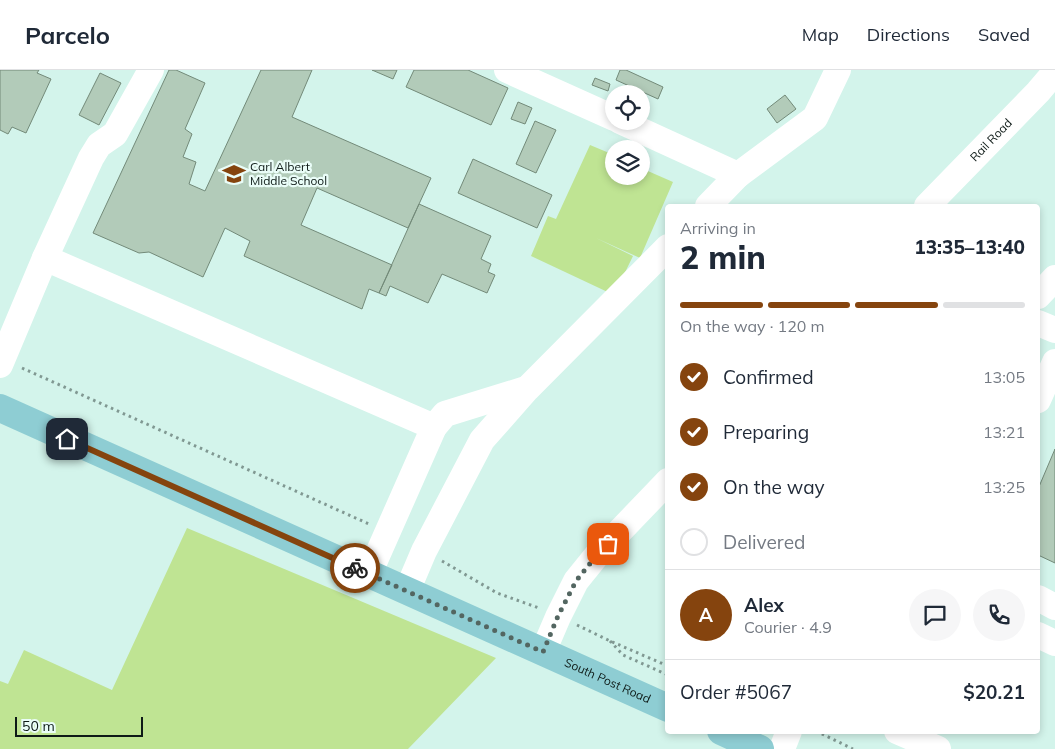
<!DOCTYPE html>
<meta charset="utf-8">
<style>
body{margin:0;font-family:Mulish,sans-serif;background:#f6f6f7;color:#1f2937;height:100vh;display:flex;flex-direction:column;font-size:19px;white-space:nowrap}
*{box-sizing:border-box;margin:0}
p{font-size:16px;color:#747a83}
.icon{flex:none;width:28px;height:28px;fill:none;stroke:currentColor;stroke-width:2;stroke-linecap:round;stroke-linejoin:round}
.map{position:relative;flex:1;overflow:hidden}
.details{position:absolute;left:665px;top:134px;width:375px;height:530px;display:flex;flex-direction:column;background:#fff;border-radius:5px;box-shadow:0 2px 8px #0003}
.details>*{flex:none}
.buttons{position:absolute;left:605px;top:15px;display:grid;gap:10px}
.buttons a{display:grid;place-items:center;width:45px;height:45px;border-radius:50%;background:#fff;box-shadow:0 2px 8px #0003;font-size:25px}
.scale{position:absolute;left:15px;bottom:12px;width:128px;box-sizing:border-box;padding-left:5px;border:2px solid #0e1a17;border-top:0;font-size:14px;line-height:18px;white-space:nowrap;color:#0e1a17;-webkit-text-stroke:4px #eafdf8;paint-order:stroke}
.pin{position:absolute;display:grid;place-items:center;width:42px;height:42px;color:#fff;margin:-21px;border-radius:10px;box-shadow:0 2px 8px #0006}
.courier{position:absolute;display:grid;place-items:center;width:50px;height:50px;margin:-25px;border:4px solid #85440e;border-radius:50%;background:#fff;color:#222;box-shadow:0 1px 6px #0007}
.head em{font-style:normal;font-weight:800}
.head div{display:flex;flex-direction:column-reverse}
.head{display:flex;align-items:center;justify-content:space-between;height:85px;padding:0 15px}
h1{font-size:32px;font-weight:800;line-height:38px}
.bar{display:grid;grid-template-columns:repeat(4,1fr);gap:8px 5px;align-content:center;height:60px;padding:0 15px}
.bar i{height:6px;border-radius:4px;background:#e0e1e3}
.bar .current{background:#85440e}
.bar p{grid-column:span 4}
.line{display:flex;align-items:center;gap:12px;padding:0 15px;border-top:1px solid #e0e1e3}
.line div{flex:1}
.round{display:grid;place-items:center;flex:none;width:52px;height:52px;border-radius:26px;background:#f6f6f7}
ol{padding:0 15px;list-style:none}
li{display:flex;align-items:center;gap:15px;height:55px}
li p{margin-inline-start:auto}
li .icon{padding:5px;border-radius:50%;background:#85440e;color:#fff;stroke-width:4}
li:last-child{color:#747a83}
li i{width:28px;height:28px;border:2px solid #e0e1e3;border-radius:50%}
header{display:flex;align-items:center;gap:30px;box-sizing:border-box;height:70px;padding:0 25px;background:#fff;border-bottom:1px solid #e0e1e3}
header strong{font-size:24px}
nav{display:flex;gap:28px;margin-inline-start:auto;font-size:18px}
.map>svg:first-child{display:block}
.green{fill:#bfe493}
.building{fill:#b2cbb9;stroke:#738a79}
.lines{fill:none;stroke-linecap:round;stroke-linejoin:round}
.path{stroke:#809892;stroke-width:3;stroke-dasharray:2.5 4;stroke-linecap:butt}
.minor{stroke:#fff;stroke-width:26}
.major{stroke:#8ecdd3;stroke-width:28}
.done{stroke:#536661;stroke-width:5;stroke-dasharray:0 9}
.route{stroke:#85440e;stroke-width:6}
.labels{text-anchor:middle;stroke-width:4.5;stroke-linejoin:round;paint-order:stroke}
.street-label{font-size:12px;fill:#0e1a17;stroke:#eafdf8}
.poi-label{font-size:12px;fill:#0e1a17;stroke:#eafdf8;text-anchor:start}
</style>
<header>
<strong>Parcelo</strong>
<nav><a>Map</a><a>Directions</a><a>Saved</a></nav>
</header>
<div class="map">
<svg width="1055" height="679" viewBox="0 0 1055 679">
<rect width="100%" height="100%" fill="#d3f4eb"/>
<path class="green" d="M590 75 614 85V106H641V98L673 112 640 188 596 168 633 186 614 225 531 186 548 146 556 149Z
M187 458 496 588 408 679H0V611L8 614 24 580 112 620Z"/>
<path class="building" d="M0 0H39L37 3 51 9 26 63 12 57 8 64 0 60Z
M169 0H176L205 13 185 59 192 64 183 87 196 92 189 114 205 121 261 0H312L292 47 431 108 408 158 317 118 301 155 392 195 379 223 369 219 362 239 244 186 250 171 225 158 203 207 149 182 139 183 93 163Z
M372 0H397L393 9Z
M414 0H468L508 18 491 55 406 17Z
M620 0H626L663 17 658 29 616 10Z
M100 3 121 13 99 55 79 45Z
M595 8 610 14 608 21 592 15Z
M785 25 796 39 777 53 767 39Z
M518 32 532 38 525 54 511 49Z
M535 51 556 60 536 103 516 94Z
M473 89 552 125 537 158 458 123Z
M419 134 491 166 481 189 491 194 488 202 495 205 487 223 442 204 428 233 390 216 386 226 379 223Z
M1055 379V493L1038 485V419Z"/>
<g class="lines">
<path class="path" d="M22 298 369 454
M442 491 497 523 539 538
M577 555 610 571 668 596
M610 571 623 585 668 605
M816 661 853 679"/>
<g class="minor">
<path d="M507 0 614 48"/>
<path d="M620 51 738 105"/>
<path d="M708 136 738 105 815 48 838 0"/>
<path id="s1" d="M927 136 1038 22 1055 2"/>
<path d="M45 188 434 357"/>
<path d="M1038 226 1055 208"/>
<path d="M1038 253 1055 260"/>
<path d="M0 295 45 188 91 88 99 75 115 64 151 0"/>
<path d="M1038 330 1055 292"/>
<path d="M369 504 434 357 445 344 526 319"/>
<path d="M407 521 424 481 482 370 527 319 668 177"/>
<path d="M1038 528 1055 537"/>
<path d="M1038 565 1055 573"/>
<path d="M543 582 558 547 576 511 597 485 668 411"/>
<path d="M897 661 938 679"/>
<path d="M782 679 789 661"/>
</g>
<g class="major">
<path id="s2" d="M0 338 668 638"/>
<path d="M721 661 760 679"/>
</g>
</g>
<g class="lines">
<path class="done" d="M355 498 543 582 558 546 576 511 597 485 608 474"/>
<path class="route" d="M67 369 355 498"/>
</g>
<defs>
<symbol id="school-bare" viewBox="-9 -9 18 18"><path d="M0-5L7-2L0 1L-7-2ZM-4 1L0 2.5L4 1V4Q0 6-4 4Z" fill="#85440e" stroke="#eafdf8" stroke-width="2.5" paint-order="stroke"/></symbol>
</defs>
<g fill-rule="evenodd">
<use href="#school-bare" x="218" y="88" width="32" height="32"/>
</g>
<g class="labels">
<g class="street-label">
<text dy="4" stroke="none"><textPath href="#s1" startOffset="92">Rail Road</textPath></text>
<text dy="4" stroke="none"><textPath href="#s2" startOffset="666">South Post Road</textPath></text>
</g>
<g class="poi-label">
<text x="250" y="101">Carl Albert<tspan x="250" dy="14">Middle School</tspan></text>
</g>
</g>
</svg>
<div class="buttons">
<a><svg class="icon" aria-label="locate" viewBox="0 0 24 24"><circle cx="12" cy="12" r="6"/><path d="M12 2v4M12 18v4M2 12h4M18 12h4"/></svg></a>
<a><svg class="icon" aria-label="layers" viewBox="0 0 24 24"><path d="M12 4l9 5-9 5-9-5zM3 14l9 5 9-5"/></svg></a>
</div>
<div class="scale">50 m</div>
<div class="pin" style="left:608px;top:474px;background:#ea580c"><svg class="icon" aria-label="bag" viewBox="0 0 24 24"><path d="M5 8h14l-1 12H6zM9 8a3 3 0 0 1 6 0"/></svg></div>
<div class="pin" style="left:67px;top:369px;background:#1f2937"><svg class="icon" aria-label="home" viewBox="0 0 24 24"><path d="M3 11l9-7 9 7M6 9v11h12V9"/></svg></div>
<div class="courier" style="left:355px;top:498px"><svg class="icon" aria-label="bike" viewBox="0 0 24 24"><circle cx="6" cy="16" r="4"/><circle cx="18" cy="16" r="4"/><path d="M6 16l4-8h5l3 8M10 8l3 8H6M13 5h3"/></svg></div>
<section class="details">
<div class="head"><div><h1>2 min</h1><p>Arriving in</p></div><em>13:35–13:40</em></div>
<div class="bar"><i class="current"></i><i class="current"></i><i class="current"></i><i></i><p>On the way · 120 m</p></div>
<ol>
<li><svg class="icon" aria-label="check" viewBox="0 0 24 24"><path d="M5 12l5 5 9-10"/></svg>Confirmed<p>13:05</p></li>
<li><svg class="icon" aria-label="check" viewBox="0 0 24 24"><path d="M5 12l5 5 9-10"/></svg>Preparing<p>13:21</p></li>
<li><svg class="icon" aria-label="check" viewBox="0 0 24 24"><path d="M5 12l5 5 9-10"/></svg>On the way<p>13:25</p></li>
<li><i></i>Delivered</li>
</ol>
<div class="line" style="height:90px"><b class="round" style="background:#85440e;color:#fff">A</b><div><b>Alex</b><p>Courier · 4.9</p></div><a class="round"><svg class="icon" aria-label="chat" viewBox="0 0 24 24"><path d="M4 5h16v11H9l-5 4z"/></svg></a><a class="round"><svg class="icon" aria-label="phone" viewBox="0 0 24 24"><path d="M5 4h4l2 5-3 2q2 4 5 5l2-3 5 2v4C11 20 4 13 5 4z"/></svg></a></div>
<div class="line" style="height:65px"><div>Order #5067</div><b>$20.21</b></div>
</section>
</div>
